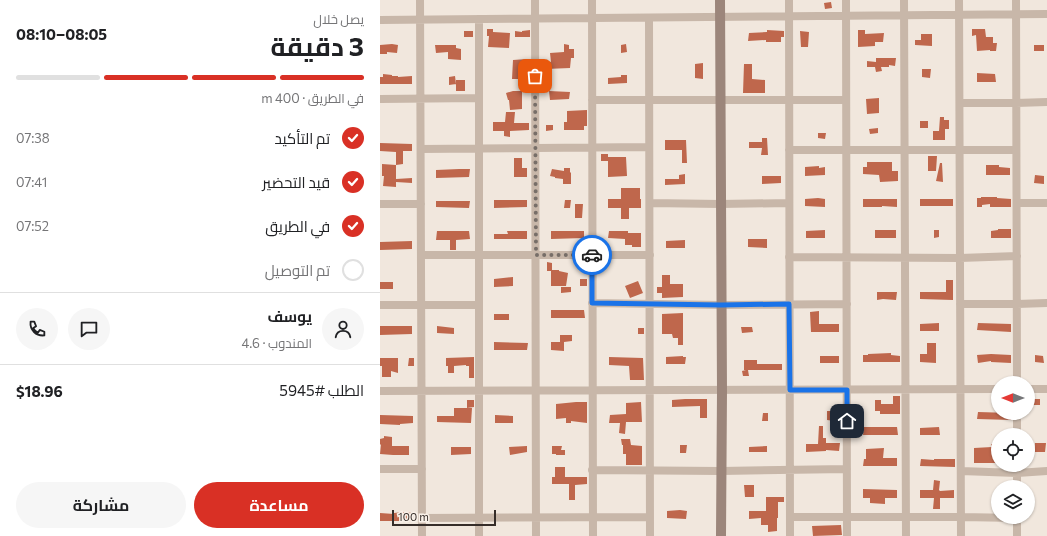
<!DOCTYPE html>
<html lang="ar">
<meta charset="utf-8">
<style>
body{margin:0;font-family:Commissioner,Cairo,sans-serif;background:#f6f6f6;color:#202124;direction:rtl;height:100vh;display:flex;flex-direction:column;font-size:15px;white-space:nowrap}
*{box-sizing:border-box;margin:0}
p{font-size:13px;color:#757577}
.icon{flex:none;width:22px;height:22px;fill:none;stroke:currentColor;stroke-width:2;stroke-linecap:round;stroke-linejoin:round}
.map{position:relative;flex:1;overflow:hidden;direction:ltr}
.panel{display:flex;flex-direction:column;background:#fff;width:380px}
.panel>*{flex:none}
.needle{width:26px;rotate:270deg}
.tools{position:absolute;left:611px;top:376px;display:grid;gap:8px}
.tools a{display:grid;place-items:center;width:44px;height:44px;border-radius:50%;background:#fff;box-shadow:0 1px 3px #0004;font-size:20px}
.scale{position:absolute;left:12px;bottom:10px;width:104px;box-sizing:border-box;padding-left:4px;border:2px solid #362d29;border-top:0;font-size:11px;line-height:14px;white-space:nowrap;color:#362d29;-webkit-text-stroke:3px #f9f1e9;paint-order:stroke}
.pin{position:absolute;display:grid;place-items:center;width:34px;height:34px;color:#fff;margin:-17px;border-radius:8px;box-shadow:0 2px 6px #0006}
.courier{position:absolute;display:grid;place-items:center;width:40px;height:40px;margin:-20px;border:3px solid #1a73e8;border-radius:50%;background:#fff;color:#222;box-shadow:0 1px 5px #0007}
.summary em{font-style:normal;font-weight:700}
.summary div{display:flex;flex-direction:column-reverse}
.summary{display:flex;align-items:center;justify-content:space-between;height:68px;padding:0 16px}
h1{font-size:26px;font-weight:700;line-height:30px}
.bar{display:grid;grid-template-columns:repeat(4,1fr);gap:6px 4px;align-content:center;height:48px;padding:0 16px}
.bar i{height:5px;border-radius:3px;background:#e0e0e0}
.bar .active{background:#d93025}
.bar p{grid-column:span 4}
.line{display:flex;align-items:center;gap:10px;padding:0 16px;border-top:1px solid #e0e0e0}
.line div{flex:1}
.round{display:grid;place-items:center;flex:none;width:42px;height:42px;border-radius:21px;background:#f6f6f6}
ol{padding:0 16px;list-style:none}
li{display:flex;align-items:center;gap:12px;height:44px}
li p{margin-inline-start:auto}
li .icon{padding:4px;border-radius:50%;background:#d93025;color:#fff;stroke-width:4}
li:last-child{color:#757577}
li i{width:22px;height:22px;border:2px solid #e0e0e0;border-radius:50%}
.action{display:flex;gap:8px;margin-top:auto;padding:8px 16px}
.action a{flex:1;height:46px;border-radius:24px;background:#d93025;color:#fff;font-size:16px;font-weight:700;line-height:46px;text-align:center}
.action a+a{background:#f6f6f6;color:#202124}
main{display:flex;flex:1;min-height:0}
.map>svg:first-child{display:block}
.building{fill:#bf674c}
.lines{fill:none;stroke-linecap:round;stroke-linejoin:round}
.street{stroke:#c8b7a9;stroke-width:8}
.secondary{stroke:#9c867b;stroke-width:10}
.done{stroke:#776e68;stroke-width:4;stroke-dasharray:0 7.2}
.route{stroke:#1a73e8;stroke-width:5}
</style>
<main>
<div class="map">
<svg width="667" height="536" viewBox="0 0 667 536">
<rect width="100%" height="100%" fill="#f1e7dd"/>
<path class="building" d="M451 2 452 8 445 9 444 3Z
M107 29H113V32L130 33 129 48 108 47 109 36H107Z
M592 29H605L606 37H613V43H617L616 51H610V50L597 51 596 35 592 36Z
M150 30V37H135V31L142 32V31Z
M387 30 404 31V37H401V42H386V40L368 41 369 33 387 32Z
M478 30H485V34L504 33 503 42H495V46L478 47Z
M84 31H93V37H84Z
M420 31 429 32 428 47H421Z
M541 34H552V46L535 45V40H541Z
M12 44 18 45 17 53 7 52V54H0V45Z
M184 44 189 45V49H194V58H191L190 68 166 69V62H171L170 53 184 52Z
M246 44 247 52 241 53V45Z
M55 45H76V48L81 49V60L68 59V52L56 53Z
M654 45H664V51H654Z
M496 58H516L515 66 509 65V67H501L502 71 496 72 495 67H487V61L496 62Z
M147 59 146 79H132L133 60Z
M323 63V79L315 78V64Z
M364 64H372V79L385 80V93H363Z
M542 69H551L550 78 542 77Z
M597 73 615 74 616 82H597Z
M3 74 12 75V76H18V77L32 76V84H0V77H3Z
M241 75H247V83L228 84V78L241 77Z
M75 76 76 84 69 85V77Z
M76 80H85V91H76Z
M133 91H142V109L130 110 129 100H128L126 93Z
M169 91 190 92 189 99 170 100Z
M499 98V113L487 114 486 99Z
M207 110V126H204V130H184V122H187V111Z
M126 112H135L134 123H149V130L130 131V137L124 136V131H113V122H125Z
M560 117H564V120H569V129H565V140H553V131H559Z
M540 121H548V128H540Z
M166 125H173V130L166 131Z
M498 128V133L490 134 489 129Z
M438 133H446L445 139 438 138Z
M382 138H387L388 155H381L382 148H369V142H382Z
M285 140H306L307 163H302V150H285Z
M0 143 32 144V151H23V164L16 165V152L0 151Z
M221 154H228V157H246L247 176 228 177V161H221Z
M548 156H557L556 171H548Z
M134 158H142V168H147V177H134Z
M487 162H512V171H518V181L500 182 499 175 483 174V167H487Z
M560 163H562L563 182 556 181Z
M2 164 16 165V187L3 186 4 176H2Z
M606 165H619V167L630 168V175H606Z
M439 166V168L445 167V175L425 176V167Z
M184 168H190V172L191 173V184H183V179L175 178V177L170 176 172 169 184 171Z
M79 169H90L89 177 56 178V170Z
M305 174V184L285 185V179H299V175Z
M655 175 664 176V184L654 183Z
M382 176H401V183L382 184Z
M32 178V183L16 182V179Z
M241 188H260V199H261V208H249V219H241V208H228V199H241Z
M601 197H617V198L631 199V207H610V204L602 205V207H597V198H601Z
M438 198 445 199V207L425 206V199Z
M483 199H517V207L502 206V207H483Z
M540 199H573V206H540Z
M114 200H147V207L114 208Z
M185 200H191L190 208H184Z
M56 201H90L89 208 56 207Z
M195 204H203L202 218H195Z
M618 229H631V238H611V231L618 230Z
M445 230V238H426V231Z
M495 230H516V238H495Z
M554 230H559V237L554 238Z
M57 231H89L90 239 76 240V250H70V240H56Z
M127 231H147V239H114V234H128Z
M171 231H204V238L171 239Z
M229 231H248V233H261V247H252V245H245V239L228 238Z
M368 239H387V248L368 247Z
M305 240V248H286V241Z
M32 241V249L0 250V242Z
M167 262 172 263V270H179V271L188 273 186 286H171V271H167Z
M282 275H290V284H303V297L282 298V293H277V287H282Z
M133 277V286L114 287V279Z
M200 279H207V286H200Z
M566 280H573V300L540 299V292H566Z
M258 281 263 293 250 298 245 286Z
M0 282H13V289H0Z
M181 287H191V292L181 293Z
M497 292H517L516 300 503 299 497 300Z
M171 310H204L205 318H171Z
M439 311V324H459V332H431L430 312Z
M303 313V345H298V338H293L292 334H282V314Z
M114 314H129V320H114Z
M559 323V331H540V324Z
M598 323 631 324V332L597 330Z
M0 326H32V334L0 335Z
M57 326 74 328V334L57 333Z
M361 327H372L373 332 362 333Z
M258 328H264V334H258Z
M180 335H192V341L184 342V351L171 350V342H180Z
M114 342 148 343 147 350H114Z
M547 343H556V363L540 362V354H547Z
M511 353V355L520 356V362H483V355H488V354Z
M611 354 631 355V363L611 362V361L598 363 597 355Z
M655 355 663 356 664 363 655 362Z
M303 356V357H306L305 364H286V357Z
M440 356H459V363H440Z
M94 357V378H89V366H86V365L74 366V373H68V366H66V358Z
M229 357 263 358 264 380H250L249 366 229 365Z
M0 358H18V373L11 371V377H2V366H0Z
M29 358H34V366H28Z
M364 360H377V364H402V370H368L369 376H363L362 371 366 370H364Z
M513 396H520V414H500V411H495V400H501V404H513Z
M305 399H327V418H320V406L292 407V400Z
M651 399H660V405H651Z
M87 400H94V407L87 408Z
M196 402H207V423L191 421V423H186V418L176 419V404Z
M261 402 262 422H246L245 434 239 433 240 423H229L230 415 246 414V403Z
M74 408H92L91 423 57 422V416H74Z
M447 411H455V421L447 420Z
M598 412 631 413V420L597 419Z
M383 413H388V421H382Z
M0 415 33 416V423L20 424V425L0 424Z
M115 415 133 416V423H115Z
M439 426H443V438H446V443H460L459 451 446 450V451L426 452V444H438Z
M484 427H517L518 435H483Z
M559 427 560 435H540V428Z
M4 436 12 437V446H29V455H13L0 454 1 444 0 445V439L4 438Z
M241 439H250L251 445 262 446V465H246V454H243V445H242Z
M655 443H666L665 452H655Z
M611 444H617L618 463H594V448L612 447Z
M300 445H307L306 453H300Z
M147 446V452L130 455 129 447Z
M172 446H182L181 450H185V455H176V454H172Z
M387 446V452H369V447Z
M71 447H91V454L71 455Z
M504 448 503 458H517V466H483L484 459H486V449Z
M541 459 554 460V459H575V467L540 466Z
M175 467H185V477H207V484L195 485V500H189V484H172V477H175Z
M554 480 560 481 559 490 560 491 574 490V498H560V509H553L554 498H540V490H553Z
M364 485H374V497H365Z
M483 489 517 490V498H505V504L490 503V498H483Z
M386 497H404V502H398V518H397V531L388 532V525H381V518L369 519V511H386Z
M300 510 307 511 306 519 287 518V511Z
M23 512 33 513V521H0V513L14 514V513Z
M461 525 462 535 433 536 432 526Z"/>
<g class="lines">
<path class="street" d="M40 0 42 536
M155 0 156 536
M212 0 213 536
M409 0 410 536
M466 0 467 536
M524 0 526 536
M579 0 581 536
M636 0 637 383
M269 18 270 536
M99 19V536
M0 20 667 14
M0 99 99 98
M212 100H466
M580 103H636L667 102
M41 149 269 147
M409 150H636
M270 203 340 204 409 203
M637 203H667
M0 204H41
M41 255H270
M409 257 580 258 637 256
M212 303 341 305 467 304
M580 304H637L667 303
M0 305H99
M648 389H667
M0 391 618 389
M637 413V435
M637 465V487
M0 469H42
M212 470 341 471 467 469
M581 471 637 473 667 471
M410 517H581L637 518
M637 517V536
M42 518 270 517"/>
<path class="secondary" d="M340 0 342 391 341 536"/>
</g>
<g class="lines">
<path class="done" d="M155 76 156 255H212"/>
<path class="route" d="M212 255V303L341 305 409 304 410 390H467V421"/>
</g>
</svg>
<div class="tools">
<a><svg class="needle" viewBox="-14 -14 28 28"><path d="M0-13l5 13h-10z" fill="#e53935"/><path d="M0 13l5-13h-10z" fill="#757577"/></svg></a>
<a><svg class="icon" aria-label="locate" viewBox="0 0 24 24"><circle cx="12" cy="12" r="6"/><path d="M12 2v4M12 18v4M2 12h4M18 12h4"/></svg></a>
<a><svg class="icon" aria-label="layers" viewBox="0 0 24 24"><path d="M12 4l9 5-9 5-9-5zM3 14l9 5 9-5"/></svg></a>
</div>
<div class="scale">100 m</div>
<div class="pin" style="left:155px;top:76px;background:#ea580c"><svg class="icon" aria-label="bag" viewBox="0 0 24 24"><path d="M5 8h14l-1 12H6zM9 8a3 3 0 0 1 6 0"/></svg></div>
<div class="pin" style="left:467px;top:421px;background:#1f2937"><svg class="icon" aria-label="home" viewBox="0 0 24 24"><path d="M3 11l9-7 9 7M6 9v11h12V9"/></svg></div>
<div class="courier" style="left:212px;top:255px"><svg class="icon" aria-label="car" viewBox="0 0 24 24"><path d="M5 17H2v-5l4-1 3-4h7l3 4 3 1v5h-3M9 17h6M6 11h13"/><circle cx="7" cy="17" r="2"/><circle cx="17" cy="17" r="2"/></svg></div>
</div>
<section class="panel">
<div class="summary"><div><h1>3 دقيقة</h1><p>يصل خلال</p></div><em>08:05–08:10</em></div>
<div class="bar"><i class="active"></i><i class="active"></i><i class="active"></i><i></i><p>في الطريق · 400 m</p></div>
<ol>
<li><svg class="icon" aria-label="check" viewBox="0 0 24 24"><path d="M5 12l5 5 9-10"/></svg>تم التأكيد<p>07:38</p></li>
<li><svg class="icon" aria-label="check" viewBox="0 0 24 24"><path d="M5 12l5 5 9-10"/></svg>قيد التحضير<p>07:41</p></li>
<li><svg class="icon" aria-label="check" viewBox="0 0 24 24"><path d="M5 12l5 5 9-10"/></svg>في الطريق<p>07:52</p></li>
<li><i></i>تم التوصيل</li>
</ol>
<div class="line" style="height:72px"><a class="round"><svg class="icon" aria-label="person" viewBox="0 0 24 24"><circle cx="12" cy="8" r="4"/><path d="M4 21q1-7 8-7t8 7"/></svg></a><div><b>يوسف</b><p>المندوب · 4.6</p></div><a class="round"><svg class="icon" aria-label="chat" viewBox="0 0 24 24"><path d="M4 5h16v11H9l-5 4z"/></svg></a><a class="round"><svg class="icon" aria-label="phone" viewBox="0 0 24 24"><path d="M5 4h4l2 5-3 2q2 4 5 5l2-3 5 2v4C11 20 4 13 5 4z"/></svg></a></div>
<div class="line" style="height:52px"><div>الطلب #5945</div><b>$18.96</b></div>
<div class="action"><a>مساعدة</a><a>مشاركة</a></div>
</section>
</main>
